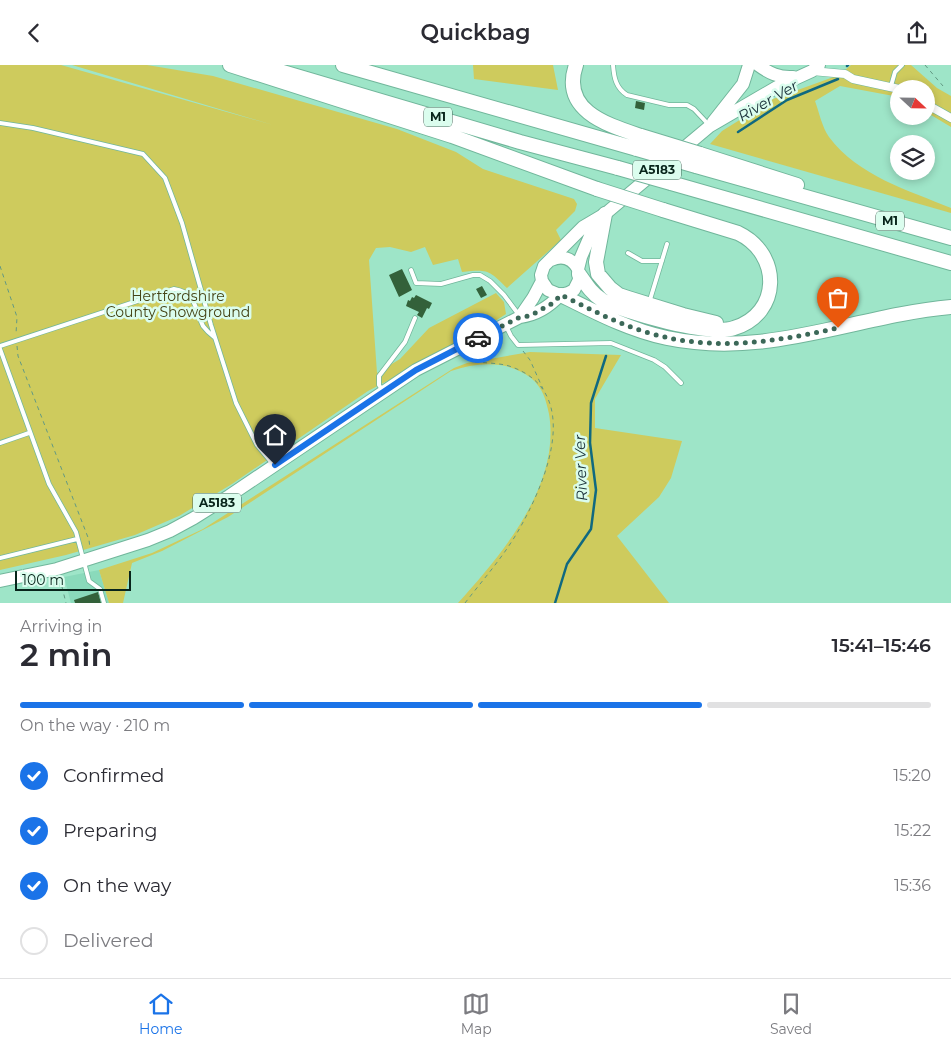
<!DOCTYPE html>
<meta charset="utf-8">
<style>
body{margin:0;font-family:Montserrat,sans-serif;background:#f2f2f3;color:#2b2b33;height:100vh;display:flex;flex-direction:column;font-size:19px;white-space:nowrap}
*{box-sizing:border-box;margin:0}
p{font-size:16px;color:#7c7c81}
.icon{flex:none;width:28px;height:28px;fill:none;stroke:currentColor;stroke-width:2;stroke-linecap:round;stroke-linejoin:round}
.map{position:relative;height:538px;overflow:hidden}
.side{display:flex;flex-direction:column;background:#fff;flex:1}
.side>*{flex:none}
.needle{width:32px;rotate:112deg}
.controls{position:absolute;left:890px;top:15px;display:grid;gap:10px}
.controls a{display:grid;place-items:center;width:45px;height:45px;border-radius:50%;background:#fff;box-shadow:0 2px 8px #0003;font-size:25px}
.scale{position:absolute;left:15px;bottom:12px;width:116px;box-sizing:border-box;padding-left:5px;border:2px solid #08251b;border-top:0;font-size:14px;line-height:18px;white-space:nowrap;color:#08251b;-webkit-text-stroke:4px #dbfdee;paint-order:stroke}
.pin{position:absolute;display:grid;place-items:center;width:42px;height:42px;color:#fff;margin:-51px -21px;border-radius:50% 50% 50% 0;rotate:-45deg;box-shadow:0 0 5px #0007}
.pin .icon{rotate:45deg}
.courier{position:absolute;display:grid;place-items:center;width:50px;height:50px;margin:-25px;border:4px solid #1a73e8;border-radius:50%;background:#fff;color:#222;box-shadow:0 1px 6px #0007}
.head em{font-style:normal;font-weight:600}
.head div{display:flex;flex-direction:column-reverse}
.head{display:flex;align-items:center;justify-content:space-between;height:85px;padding:0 20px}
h1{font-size:32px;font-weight:600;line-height:38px}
.bar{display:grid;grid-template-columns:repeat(4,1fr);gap:8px 5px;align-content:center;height:60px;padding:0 20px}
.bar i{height:6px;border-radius:4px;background:#e1e1e2}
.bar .active{background:#1a73e8}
.bar p{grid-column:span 4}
ol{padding:0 20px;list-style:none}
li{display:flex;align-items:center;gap:15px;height:55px}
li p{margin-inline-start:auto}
li .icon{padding:5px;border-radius:50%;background:#1a73e8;color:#fff;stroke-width:4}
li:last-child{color:#7c7c81}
li i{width:28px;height:28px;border:2px solid #e1e1e2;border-radius:50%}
header{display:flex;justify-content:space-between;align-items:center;height:65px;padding:0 20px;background:#fff;font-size:22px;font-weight:600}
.menu{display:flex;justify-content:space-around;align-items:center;height:70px;border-top:1px solid #e1e1e2;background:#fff;font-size:14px;color:#7c7c81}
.menu a{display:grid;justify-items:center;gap:2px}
.menu .active{color:#1a73e8}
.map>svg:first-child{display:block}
.built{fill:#8adabb}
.green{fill:#cecb5d}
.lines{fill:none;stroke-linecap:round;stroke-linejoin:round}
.stream{stroke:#106980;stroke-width:2.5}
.building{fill:#33613a}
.lane-casing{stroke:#71b69b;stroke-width:5.5}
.street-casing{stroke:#71b69b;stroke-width:9}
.primary-casing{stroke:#71b69b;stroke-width:14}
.highway-casing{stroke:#71b69b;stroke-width:16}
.path{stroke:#629983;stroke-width:1;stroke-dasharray:4 4;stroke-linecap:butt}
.lane{stroke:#fff;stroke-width:4}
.street{stroke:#fff;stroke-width:8}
.primary{stroke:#fff;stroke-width:12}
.highway{stroke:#fff;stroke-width:14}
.highway-bridge-casing{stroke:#71b69b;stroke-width:16;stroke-linecap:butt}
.highway-bridge{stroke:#fff;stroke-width:14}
.done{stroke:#3c6858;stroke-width:5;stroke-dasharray:0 9}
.route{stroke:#1a73e8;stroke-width:6}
.labels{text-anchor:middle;stroke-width:5;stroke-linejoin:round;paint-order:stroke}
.shield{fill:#dbfdee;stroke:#47665a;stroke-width:1}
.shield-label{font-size:12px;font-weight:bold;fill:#08251b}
.park-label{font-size:14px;fill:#454315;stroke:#dbfdee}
.water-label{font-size:15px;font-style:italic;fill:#192f38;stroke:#dbfdee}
</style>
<header><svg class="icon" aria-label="back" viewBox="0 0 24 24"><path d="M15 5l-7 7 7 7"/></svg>Quickbag<svg class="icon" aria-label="share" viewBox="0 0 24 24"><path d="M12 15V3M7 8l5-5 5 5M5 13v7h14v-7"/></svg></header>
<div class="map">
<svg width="951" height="538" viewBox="0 0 951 538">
<rect width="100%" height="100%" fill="#9ee5c8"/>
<path class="built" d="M99 505 109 538H71L64 512Z"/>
<path class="green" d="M0 0H61L273 60 72 0H147L213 11 397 64 456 87 483 104 574 134 577 139 575 146 556 165 561 175 507 223C489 205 488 204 462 207L458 194 433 200 425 182 411 187 390 182 376 183 369 195 377 308 400 294 429 263 496 228 504 237 506 249 466 275 368 326 232 419 179 451 135 470 66 490 0 505Z
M473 0H553L558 25 474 14Z
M851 0H911L937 23 951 31V62L926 47V24H899V32L840 21 815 36C819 47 822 62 829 72 858 111 908 125 951 143V148L710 79 722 66 773 34 839 10Z
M530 287 621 290 595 334V363L682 376 671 413 659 432 617 471 669 538H458C502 489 561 420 549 349 546 335 543 323 531 313 508 295 478 297 451 306L228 452 162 486 132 498 123 538H109L99 505 152 488 203 464 454 303 467 298Z"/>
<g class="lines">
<path class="stream" d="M847 1 848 0
M738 67 787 35 838 14
M555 538 567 499 591 464 596 425 590 378 591 338 606 291"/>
</g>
<path class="building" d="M636 36 645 38 644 45 635 43Z
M402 204 412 225 399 232 389 210Z
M482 221 487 230 481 233 476 224Z
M416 230 432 238 429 244 427 243 422 253 417 250 419 247 406 241 408 235 410 236 412 232 414 233Z
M98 527 101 538H75L74 535Z"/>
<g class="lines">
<defs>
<path id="lane" d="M613 0C614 13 616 23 627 30L669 40H687L694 44 708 59
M891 21 895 7 902 0
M0 58 33 63 143 89 165 113 182 158 211 260 236 338 257 380 272 398
M628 188 642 196H662
M411 205 416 218 441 219 473 210H480L490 216 504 230 519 250
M649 238 667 179
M506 261 511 271 518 280 611 278 654 295 665 302 681 318
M0 281 174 224C197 228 194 243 203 261 206 265 210 269 214 272
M0 284 49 419 76 467 89 516 100 524 104 538
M383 326 379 320V311L405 277 415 253
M0 378 29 368
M0 493 77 474"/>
<path id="street" d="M812 6 845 9 853 14 899 24
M926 39 951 53"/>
<path id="primary" d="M758 0C769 8 779 13 793 12
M713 57 743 19 749 0
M604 151 590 171 581 192 578 204 579 215 574 225 568 228 560 230 548 225 542 216 541 210 544 201 583 162 605 149 710 61 777 22 812 6 819 0
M551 195C562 190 572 193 578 204
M520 252 533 233 542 216
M0 516 57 504 148 475 170 466 194 453 229 431 416 305 520 252C536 250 549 242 560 230"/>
<path id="highway" d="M230 0 452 71 597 124
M259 0 520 77 618 103
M343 0 637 84
M576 0C560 46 608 60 641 71
M700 89 797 120
M696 101 951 173
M671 118 951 198
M605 149 596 197 598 209 610 223 619 230 628 233 683 250 716 258
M579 209C586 219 591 228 602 235 624 248 710 271 734 263 781 249 782 189 738 168L663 145
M561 230C595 247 629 265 667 273 768 294 853 251 951 242"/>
</defs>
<use href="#lane" class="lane-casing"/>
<use href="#street" class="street-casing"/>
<use href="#primary" class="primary-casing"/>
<use href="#highway" class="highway-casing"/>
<path class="path" d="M925 0 943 21
M0 201 17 252 16 269
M17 281 18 291 89 475 90 483
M523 286 530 295 543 324
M60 514 66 538
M465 538C482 516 503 492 517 468 545 420 586 326 509 301 499 298 486 298 475 297L471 289"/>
<use href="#lane" class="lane"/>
<use href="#street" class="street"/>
<use href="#primary" class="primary"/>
<use href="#highway" class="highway"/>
<defs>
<path id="highway-bridge" d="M641 71 700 89
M637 84 696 101
M618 103 671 118
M597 124 663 145"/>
</defs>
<use href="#highway-bridge" class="highway-bridge-casing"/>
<use href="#highway-bridge" class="highway-bridge"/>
</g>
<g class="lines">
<path class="done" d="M478 273 520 252 530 251 553 238 561 230C590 244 618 259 649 268 714 287 774 277 838 263"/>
<path class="route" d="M275 400 416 305 478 273"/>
</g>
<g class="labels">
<g class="shield">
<rect x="424" y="42.5" width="28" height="19" rx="4"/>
<rect x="633" y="95.5" width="48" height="19" rx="4"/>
<rect x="876" y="146.5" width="28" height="19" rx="4"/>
<rect x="193" y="428.5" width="48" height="19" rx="4"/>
</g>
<g class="shield-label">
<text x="438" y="56">M1</text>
<text x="657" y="109">A5183</text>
<text x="890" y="160">M1</text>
<text x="217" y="442">A5183</text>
</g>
<g class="park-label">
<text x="178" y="236">Hertfordshire<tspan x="178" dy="16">County Showground</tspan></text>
</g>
<g class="water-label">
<text transform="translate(768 36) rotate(-30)" y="5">River Ver</text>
<text transform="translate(581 403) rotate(-92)" y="5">River Ver</text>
</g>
</g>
</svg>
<div class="controls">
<a><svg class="needle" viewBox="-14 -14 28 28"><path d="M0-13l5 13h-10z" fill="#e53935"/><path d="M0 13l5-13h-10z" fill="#7c7c81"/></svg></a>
<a><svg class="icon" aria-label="layers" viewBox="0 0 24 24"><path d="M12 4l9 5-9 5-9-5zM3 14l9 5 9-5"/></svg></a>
</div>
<div class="scale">100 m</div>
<div class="pin" style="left:838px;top:263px;background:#ea580c"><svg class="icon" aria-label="bag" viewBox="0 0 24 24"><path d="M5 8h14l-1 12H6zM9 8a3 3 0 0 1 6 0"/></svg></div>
<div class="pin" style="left:275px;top:400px;background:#1f2937"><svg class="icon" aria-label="home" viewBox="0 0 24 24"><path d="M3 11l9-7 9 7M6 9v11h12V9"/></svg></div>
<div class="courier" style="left:478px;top:273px"><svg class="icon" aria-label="car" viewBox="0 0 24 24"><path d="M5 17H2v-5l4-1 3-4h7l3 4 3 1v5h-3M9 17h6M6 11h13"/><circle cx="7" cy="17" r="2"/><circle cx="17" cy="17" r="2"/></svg></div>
</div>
<section class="side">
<div class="head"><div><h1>2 min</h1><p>Arriving in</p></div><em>15:41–15:46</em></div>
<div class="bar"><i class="active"></i><i class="active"></i><i class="active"></i><i></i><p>On the way · 210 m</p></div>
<ol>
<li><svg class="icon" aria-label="check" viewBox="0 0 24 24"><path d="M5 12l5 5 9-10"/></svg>Confirmed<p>15:20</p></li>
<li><svg class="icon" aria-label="check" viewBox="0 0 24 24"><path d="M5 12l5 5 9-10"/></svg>Preparing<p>15:22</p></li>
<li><svg class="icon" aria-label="check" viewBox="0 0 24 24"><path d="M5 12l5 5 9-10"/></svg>On the way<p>15:36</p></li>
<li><i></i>Delivered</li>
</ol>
</section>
<nav class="menu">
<a class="active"><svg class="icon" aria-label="home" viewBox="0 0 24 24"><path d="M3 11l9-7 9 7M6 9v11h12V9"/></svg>Home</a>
<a><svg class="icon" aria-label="map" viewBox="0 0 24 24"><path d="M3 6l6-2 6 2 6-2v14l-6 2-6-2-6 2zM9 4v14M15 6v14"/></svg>Map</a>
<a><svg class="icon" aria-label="saved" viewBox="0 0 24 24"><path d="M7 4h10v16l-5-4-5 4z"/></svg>Saved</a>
</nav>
